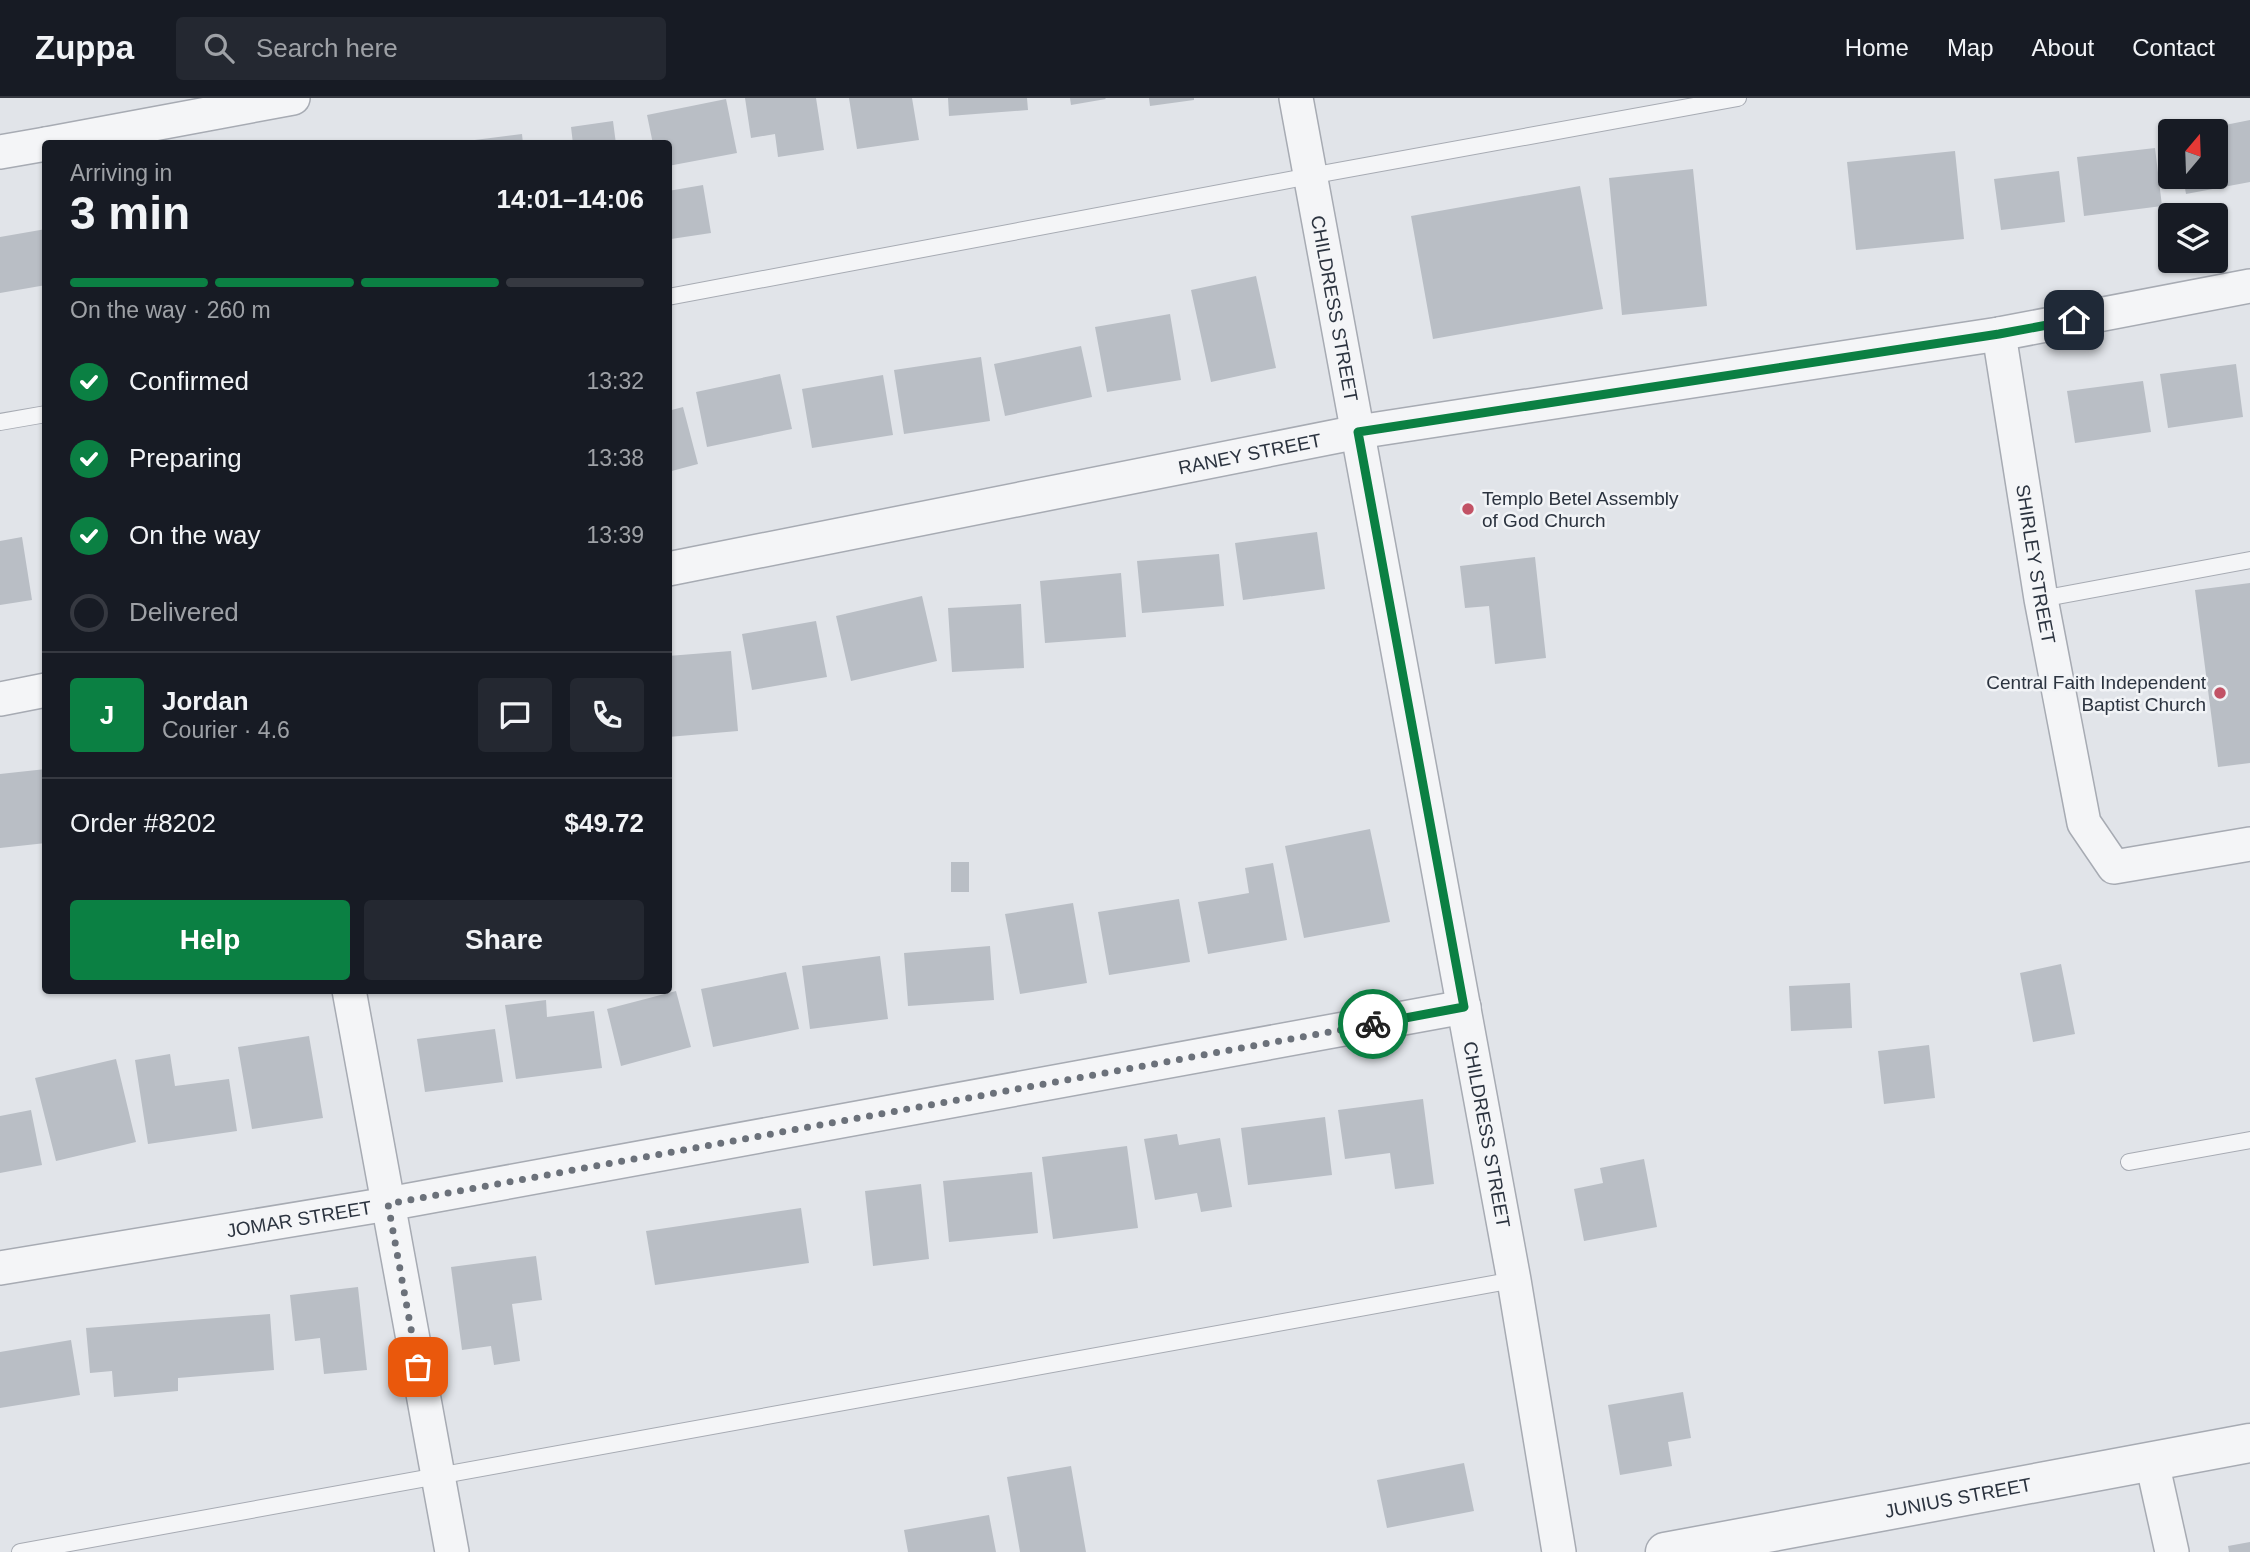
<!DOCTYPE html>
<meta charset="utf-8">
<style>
body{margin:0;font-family:Arial,sans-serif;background:#242831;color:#f1f3f6;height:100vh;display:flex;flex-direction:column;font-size:26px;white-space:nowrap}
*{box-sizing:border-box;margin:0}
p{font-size:23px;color:#9ea1a6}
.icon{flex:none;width:38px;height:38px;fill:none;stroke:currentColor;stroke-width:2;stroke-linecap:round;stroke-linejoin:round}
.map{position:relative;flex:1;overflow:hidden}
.sheet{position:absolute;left:42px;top:42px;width:630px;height:854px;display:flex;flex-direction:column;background:#171b24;border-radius:7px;box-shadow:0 2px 5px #0004}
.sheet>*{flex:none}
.needle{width:46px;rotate:19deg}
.tools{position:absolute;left:2158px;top:21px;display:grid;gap:14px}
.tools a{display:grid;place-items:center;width:70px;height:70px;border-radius:7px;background:#171b24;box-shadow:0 2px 5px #0004;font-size:35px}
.pin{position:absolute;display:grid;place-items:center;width:60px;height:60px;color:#fff;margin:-30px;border-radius:14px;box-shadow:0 4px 10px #0006}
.courier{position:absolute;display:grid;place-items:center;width:70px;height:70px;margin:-35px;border:5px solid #0b8043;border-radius:50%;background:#fff;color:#222;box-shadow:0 2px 9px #0007}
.summary em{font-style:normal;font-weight:700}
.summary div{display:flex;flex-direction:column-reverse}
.summary{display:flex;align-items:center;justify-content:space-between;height:119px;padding:0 28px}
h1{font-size:46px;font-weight:700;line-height:52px}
.bar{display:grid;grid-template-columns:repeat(4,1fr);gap:10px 7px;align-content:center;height:84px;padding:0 28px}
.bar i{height:9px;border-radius:5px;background:#363941}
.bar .current{background:#0b8043}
.bar p{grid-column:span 4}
.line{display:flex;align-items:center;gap:18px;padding:0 28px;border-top:2px solid #363941}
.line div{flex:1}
.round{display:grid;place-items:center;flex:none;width:74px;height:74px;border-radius:7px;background:#242831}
ol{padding:0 28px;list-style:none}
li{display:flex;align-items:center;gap:21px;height:77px}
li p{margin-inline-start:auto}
li .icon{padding:7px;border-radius:50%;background:#0b8043;color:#fff;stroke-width:4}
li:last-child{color:#9ea1a6}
li i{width:38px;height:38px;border:4px solid #363941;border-radius:50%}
.action{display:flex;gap:14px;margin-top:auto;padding:14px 28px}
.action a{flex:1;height:80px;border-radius:7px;background:#0b8043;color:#fff;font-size:28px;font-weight:700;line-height:80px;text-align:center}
.action a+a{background:#242831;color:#f1f3f6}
header{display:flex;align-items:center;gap:42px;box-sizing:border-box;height:98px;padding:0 35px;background:#171b24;border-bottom:2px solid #363941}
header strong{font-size:33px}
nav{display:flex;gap:38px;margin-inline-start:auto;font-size:24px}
.search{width:490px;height:63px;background:#242831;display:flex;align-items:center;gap:18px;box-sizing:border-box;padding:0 24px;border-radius:7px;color:#9ea1a6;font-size:26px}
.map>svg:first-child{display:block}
.building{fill:#b9bec5}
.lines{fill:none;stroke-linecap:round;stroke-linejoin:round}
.service-casing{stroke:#a7abb3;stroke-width:18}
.minor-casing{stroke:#a7abb3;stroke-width:36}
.tertiary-casing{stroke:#a7abb3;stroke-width:41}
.service{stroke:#f4f5f7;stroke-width:16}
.minor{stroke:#f4f5f7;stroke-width:33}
.tertiary{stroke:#f4f5f7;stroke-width:38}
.done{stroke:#6b717a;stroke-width:7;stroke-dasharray:0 12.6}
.route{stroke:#0b8043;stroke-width:9}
.poi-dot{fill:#c25265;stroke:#f1f3f6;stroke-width:2.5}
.labels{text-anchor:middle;stroke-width:5;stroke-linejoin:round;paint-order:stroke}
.street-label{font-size:19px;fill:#2b333f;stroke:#f1f3f6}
.poi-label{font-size:19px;fill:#2b333f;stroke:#f1f3f6;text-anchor:start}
</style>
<header>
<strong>Zuppa</strong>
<div class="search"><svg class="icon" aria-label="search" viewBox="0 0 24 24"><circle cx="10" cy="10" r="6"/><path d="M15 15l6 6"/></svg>Search here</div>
<nav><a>Home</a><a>Map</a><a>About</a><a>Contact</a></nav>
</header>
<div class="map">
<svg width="2250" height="1454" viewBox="0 0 2250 1454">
<rect width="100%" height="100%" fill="#e1e4e9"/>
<path class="building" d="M745 0H816L824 52 778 59 775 36 751 40Z
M849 0H912L919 42 857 51Z
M948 0H1027L1028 12 949 18Z
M1070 0H1105L1106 1 1071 7Z
M1149 0H1194V2L1150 8Z
M726 1 737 55 668 68V46H653L647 17Z
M2250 22V84L2186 96 2183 79H2216V33L2200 32Z
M613 23 616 46H573L571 29Z
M522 36 523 46H459V44Z
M2155 50 2162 108 2084 118 2077 59Z
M1955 53 1964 141 1856 152 1847 64Z
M1693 71 1707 208 1622 217 1609 80Z
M2059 73 2065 124 2001 132 1994 81Z
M703 87 711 135 671 141 668 93Z
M1580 88 1603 211 1433 241 1411 118Z
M46 131V187L0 195V139Z
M1256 178 1276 270 1211 284 1191 192Z
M1170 216 1181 282 1107 294 1095 229Z
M1081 248 1092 299 1005 318 994 266Z
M981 259 990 323 904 336 894 272Z
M2236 266 2243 319 2168 330 2160 276Z
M780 276 792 331 707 349 696 294Z
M883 277 893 337 812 350 802 291Z
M2143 283 2151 334 2075 345 2067 293Z
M683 309 698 366 668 374V313Z
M1317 434 1325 491 1243 502 1235 445Z
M22 439 32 502 0 507V443Z
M1219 456 1224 508 1142 515 1137 463Z
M1535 459 1546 560 1495 566 1489 508 1465 510 1460 468Z
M1121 475 1126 539 1045 545 1040 483Z
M2250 485V665L2218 669 2195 492Z
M922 498 937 563 851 583 836 518Z
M1021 506 1024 570 952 574 948 510Z
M816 523 827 579 752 592 742 536Z
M731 553 738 633 668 639V558Z
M46 671V745L0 750V676Z
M1370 731 1390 824 1304 840 1285 748Z
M951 764H969V794H951Z
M1273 765 1287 842 1208 856 1198 804 1249 795 1245 770Z
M1179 801 1190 864 1109 877 1098 814Z
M1073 805 1087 885 1020 896 1005 816Z
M990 848 994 902 908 908 904 855Z
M880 858 888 921 810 931 802 868Z
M2061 866 2075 936 2033 944 2020 875Z
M786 874 799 931 713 949 701 891Z
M1850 885 1852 930 1791 933 1789 888Z
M676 893 691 949 621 968 607 911Z
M546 902 547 919 594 913 602 970 516 981 505 907Z
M495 931 503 984 425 994 417 941Z
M309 938 323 1020 252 1031 238 949Z
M1929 947 1935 1000 1884 1006 1878 953Z
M170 956 175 988 229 981 237 1033 148 1046 135 962Z
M116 961 136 1044 56 1063 35 980Z
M1423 1001 1434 1086 1395 1091 1390 1055 1345 1061 1338 1012Z
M31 1012 42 1067 0 1075V1018Z
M1325 1019 1332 1077 1248 1087 1241 1030Z
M1177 1036 1179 1047 1220 1040 1232 1109 1201 1114 1197 1095 1155 1102 1144 1041Z
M1127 1048 1138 1130 1053 1141 1042 1059Z
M1644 1061 1657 1129 1584 1143 1574 1091 1603 1085 1600 1070Z
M1032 1074 1038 1135 949 1144 943 1083Z
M921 1086 929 1161 873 1168 865 1093Z
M801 1110 809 1165 655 1187 646 1133Z
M536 1158 542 1202 512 1206 520 1263 494 1267 491 1248 462 1252 451 1169Z
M358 1189 367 1272 324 1276 320 1240 295 1243 290 1197Z
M270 1216 274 1272 178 1280V1293L114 1299 112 1273 90 1275 86 1230Z
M71 1242 80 1297 0 1310V1254Z
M1683 1294 1691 1340 1668 1344 1672 1368 1620 1377 1608 1307Z
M1464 1365 1474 1413 1387 1430 1377 1382Z
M1071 1368 1086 1454H1020L1007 1379Z
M989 1417 996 1454H908L904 1432Z
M2250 1444V1454H2229L2228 1448Z"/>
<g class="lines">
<defs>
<path id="service" d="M668 199 1310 78 1738 0
M0 324 46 316
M2041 501 2250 462
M2129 1064 2250 1042
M20 1454 1514 1182"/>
<g id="minor">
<path id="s1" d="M1296 0 1514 1182 1559 1454"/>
<path d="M46 46 293 0"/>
<path d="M0 54 46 46"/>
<path id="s2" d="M1999 236 2041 501 2084 725 2114 769 2250 746"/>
<path id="s3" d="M668 471 1358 334 1999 236 2250 188"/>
<path d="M0 601 46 592"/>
<path d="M349 892 452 1454"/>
<path id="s4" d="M0 1170 388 1106 1464 909"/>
<path d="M2152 1364 2172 1454"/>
</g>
<g id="tertiary">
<path id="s5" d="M1665 1454 2250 1345"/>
</g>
</defs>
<use href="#service" class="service-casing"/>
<use href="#minor" class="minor-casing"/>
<use href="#tertiary" class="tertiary-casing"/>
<use href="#service" class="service"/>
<use href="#minor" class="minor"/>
<use href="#tertiary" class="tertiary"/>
</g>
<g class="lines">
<path class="done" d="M418 1269 388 1106 1373 926"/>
<path class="route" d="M1373 926 1464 909 1358 334 1999 236 2074 222"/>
</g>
<g class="poi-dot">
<circle cx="1468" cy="411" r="7"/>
<circle cx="2220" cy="595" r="7"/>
</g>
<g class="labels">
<g class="street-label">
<text dy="7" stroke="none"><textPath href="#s1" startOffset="214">CHILDRESS STREET</textPath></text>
<text dy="7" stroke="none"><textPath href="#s3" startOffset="593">RANEY STREET</textPath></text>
<text dy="7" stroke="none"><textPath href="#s2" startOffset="233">SHIRLEY STREET</textPath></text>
<text dy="7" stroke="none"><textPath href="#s1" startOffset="1054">CHILDRESS STREET</textPath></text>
<text dy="7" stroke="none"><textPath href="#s4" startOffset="303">JOMAR STREET</textPath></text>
<text dy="7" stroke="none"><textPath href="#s5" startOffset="298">JUNIUS STREET</textPath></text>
</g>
<g class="poi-label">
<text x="1482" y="407">Templo Betel Assembly<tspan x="1482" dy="22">of God Church</tspan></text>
<text x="2206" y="591" text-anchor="end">Central Faith Independent<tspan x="2206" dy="22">Baptist Church</tspan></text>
</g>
</g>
</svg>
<div class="tools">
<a><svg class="needle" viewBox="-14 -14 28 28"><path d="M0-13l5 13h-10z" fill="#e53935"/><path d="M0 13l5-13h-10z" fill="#9ea1a6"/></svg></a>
<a><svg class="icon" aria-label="layers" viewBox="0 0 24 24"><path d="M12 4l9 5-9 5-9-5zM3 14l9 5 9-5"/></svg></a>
</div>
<div class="pin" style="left:418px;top:1269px;background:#ea580c"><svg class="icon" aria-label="bag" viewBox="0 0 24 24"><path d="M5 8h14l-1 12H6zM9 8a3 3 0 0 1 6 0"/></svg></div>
<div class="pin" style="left:2074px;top:222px;background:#1f2937"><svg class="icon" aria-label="home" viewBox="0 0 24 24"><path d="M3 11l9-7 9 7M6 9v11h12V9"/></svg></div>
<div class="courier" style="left:1373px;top:926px"><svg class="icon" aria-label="bike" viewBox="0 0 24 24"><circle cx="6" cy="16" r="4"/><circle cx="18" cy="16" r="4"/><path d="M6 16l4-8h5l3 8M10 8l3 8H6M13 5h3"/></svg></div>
<section class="sheet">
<div class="summary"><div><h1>3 min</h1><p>Arriving in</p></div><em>14:01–14:06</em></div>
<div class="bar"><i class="current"></i><i class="current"></i><i class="current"></i><i></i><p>On the way · 260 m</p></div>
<ol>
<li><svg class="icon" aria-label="check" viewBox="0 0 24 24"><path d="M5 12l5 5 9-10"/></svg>Confirmed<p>13:32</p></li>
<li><svg class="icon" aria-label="check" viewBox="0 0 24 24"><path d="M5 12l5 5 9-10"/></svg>Preparing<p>13:38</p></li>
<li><svg class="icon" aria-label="check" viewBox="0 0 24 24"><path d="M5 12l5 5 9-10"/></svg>On the way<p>13:39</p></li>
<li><i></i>Delivered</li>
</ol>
<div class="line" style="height:126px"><b class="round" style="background:#0b8043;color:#fff">J</b><div><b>Jordan</b><p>Courier · 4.6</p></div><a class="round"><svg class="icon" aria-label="chat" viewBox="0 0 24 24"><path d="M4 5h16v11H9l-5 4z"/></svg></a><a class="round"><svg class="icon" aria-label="phone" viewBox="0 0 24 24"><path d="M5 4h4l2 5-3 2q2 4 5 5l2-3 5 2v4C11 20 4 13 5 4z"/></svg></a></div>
<div class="line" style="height:91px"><div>Order #8202</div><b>$49.72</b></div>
<div class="action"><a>Help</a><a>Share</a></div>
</section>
</div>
